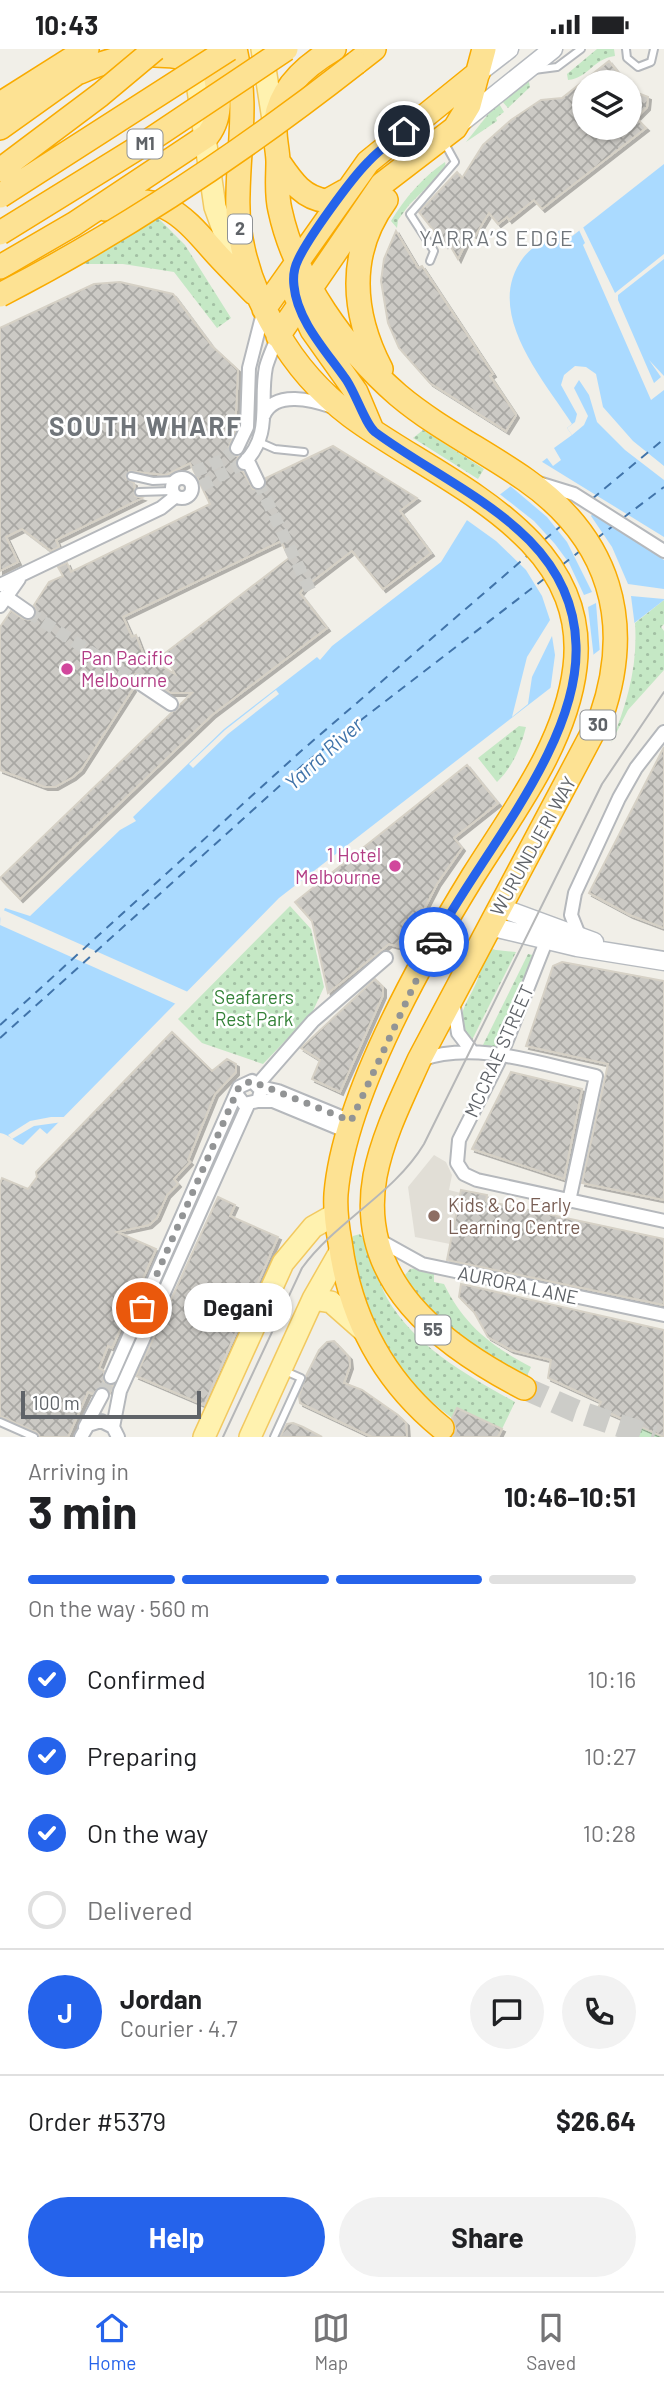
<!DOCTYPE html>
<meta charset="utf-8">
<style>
body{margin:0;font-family:Barlow,sans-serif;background:#f2f2f2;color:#202124;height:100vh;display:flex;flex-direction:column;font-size:26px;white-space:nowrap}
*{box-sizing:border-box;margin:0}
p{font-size:23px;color:#757577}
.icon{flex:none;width:38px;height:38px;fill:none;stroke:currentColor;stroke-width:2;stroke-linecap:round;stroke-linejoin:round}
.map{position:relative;height:1388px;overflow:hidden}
.drawer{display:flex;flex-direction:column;background:#fff;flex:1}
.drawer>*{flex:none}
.buttons{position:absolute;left:572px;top:21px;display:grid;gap:14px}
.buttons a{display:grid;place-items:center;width:70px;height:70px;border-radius:50%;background:#fff;box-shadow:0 2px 5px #0004;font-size:35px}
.scale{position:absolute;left:21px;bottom:18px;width:180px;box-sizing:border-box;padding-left:7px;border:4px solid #5f6368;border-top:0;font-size:19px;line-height:24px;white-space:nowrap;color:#5f6368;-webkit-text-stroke:5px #fff;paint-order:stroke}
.pin{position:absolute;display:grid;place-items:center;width:60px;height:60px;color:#fff;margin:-30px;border:4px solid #fff;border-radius:50%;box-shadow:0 2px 7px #0007}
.courier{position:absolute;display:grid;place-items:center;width:70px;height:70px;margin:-35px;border:5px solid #2563eb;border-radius:50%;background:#fff;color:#222;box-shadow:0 2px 9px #0007}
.bubble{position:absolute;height:49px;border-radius:24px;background:#fff;box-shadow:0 2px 5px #0004;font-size:23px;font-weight:700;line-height:49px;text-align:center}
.summary em{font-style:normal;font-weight:700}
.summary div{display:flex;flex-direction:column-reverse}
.summary{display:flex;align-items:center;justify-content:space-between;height:119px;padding:0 28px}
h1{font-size:46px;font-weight:700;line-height:52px}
.bar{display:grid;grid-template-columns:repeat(4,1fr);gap:10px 7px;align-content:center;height:84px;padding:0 28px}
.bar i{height:9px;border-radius:5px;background:#e0e0e0}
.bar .current{background:#2563eb}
.bar p{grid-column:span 4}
.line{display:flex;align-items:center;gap:18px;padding:0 28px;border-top:2px solid #e0e0e0}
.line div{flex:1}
.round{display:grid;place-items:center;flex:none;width:74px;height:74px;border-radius:37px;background:#f2f2f2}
ol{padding:0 28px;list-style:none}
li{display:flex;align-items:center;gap:21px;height:77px}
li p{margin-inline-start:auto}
li .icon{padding:7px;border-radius:50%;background:#2563eb;color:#fff;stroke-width:4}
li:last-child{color:#757577}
li i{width:38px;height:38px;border:4px solid #e0e0e0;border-radius:50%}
.cta{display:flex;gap:14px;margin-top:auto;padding:14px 28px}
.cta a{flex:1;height:80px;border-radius:42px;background:#2563eb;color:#fff;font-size:28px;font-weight:700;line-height:80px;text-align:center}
.cta a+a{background:#f2f2f2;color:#202124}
.status{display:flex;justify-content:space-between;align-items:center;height:49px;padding:0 35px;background:#fff;direction:ltr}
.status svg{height:19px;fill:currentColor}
.tabs{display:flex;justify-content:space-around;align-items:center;height:98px;border-top:2px solid #e0e0e0;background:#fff;font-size:19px;color:#757577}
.tabs a{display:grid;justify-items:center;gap:4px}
.tabs .current{color:#2563eb}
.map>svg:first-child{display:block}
.education{fill:#e1ded6}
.green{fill:url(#green-dots)}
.water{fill:#aadaff}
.pier{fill:#f1efe8}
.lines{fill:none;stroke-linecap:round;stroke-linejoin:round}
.ferry{stroke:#4174aa;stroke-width:2;stroke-dasharray:9 7;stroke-linecap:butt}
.building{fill:url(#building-cross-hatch);stroke:#d6d1c6;stroke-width:2;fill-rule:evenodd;filter:url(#shadow)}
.street-tunnel{stroke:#ccccc8;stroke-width:12;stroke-dasharray:12 6;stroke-linecap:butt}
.highway-tunnel{stroke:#ccccc8;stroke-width:23;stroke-dasharray:23 11;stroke-linecap:butt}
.lane-casing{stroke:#b5b8bc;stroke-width:10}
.street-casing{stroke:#b5b8bc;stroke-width:16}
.secondary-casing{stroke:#b6babf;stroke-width:21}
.primary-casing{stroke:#f2c960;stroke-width:24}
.highway-casing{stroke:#f9ab00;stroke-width:26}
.lane{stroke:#fff;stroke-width:6}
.street{stroke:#fff;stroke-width:12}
.secondary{stroke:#fff;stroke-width:18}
.primary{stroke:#fff2af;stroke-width:21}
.highway{stroke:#fde293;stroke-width:23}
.tram{stroke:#b6b7b8;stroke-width:2}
.highway-bridge-casing{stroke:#f9ab00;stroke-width:26;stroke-linecap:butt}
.highway-bridge{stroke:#fde293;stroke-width:23}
.done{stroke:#929495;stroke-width:7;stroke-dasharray:0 12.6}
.route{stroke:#2563eb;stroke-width:9}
.hotel-dot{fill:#d1479c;stroke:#fff;stroke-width:2.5}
.education-dot{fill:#8d6e63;stroke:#fff;stroke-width:2.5}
.labels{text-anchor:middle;stroke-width:5;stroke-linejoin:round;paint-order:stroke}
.shield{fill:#fff;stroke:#8f9295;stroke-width:2}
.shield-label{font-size:18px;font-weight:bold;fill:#5f6368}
.hotel-label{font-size:19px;fill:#b23c85;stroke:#fff;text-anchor:start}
.street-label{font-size:19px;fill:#5f6368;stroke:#fff}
.park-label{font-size:19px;fill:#348238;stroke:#fff}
.education-label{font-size:19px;fill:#785e54;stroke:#fff;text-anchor:start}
.neighbourhood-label{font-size:21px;letter-spacing:2px;fill:#70757a;stroke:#fff}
.water-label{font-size:21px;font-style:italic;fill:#4174aa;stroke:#fff}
.district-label{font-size:26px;font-weight:bold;letter-spacing:2px;fill:#70757a;stroke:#fff}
</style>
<div class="status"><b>10:43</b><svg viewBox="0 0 49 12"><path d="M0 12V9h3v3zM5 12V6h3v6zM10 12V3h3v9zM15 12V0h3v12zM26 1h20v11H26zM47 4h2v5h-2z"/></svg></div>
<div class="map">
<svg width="664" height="1388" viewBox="0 0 664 1388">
<defs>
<pattern id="green-dots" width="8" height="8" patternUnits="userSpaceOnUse" patternTransform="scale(1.75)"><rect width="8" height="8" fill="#c5e8c5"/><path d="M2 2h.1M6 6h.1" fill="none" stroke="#a3c0a4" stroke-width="1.8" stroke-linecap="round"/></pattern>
<pattern id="building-cross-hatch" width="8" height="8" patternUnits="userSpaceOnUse" patternTransform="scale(1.75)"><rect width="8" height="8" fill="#cccac5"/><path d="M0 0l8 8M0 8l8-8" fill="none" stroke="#a9a8a4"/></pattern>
<filter id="shadow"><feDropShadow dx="3" dy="3" stdDeviation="0" flood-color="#0004"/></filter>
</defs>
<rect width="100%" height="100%" fill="#f1efe8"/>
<path class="education" d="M434 1106 446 1113 452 1126 449 1141 461 1144 450 1195 415 1188 408 1138Z"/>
<path class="green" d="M597 0H614L615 7C592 10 589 29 568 31L567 25Z
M528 29 530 38 508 59 501 51Z
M498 53 504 63 496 69 497 72 466 93Z
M445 113 446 119 409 156 398 171 397 179 391 172C404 150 424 127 445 113Z
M156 167 185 196 231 269 217 279 174 223 123 215H72Z
M423 381 484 420 478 430 413 389Z
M664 551V575L661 578 664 582V621L628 661 611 694C627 654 638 618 635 574Z
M519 677 526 678C521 698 512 719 497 733L478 709Z
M290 857 311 880 324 938 312 964 263 1015 202 994 178 970Z
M487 900 516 903 472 991C450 971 468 954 477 932 481 922 484 911 487 900Z
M528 905 533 906 498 997 493 999 483 996Z
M360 1185C374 1202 376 1229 387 1249 414 1297 468 1327 515 1353L502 1380 457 1360 452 1369C389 1322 365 1269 350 1194L353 1187Z
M417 1219 434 1222V1233L444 1235C464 1276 491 1297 531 1318L527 1327C481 1304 438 1277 408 1234L405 1226 410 1220Z
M628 1372 664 1388H621Z"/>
<path class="water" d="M664 115V551L279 849 47 1085 40 1079 23 1096C14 1093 9 1085 0 1084V870L5 859 30 867 120 781 136 772 133 768 224 680 317 608 320 611 332 597 441 513 467 471 547 409 553 417 561 411 554 399 572 386 567 379 572 375C543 330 483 263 523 209 533 195 551 190 561 180L566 192Z"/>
<path class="pier" d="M583 178 615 244 664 205V210L618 246V251L654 334 661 328 649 311 664 327V341L651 351 583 196 585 194 579 181Z
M575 317 586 318 596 325 603 358 633 392 664 417V431L625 401 597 373 589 346 579 331 574 339 588 367 584 376 572 386 567 379 575 373 577 365 561 336 564 326Z
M539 411 664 488V511L593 464 591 467 612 498 628 535 664 540V550L631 547 635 578 600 605 596 554 588 558 594 610 550 643 555 606 552 587 532 628 528 655 512 668 527 608 550 571 542 547 526 521 496 492 464 469 497 443 534 472 555 495 569 514 584 546 592 543 567 493 547 468 508 435Z
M276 641 279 645 228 685 193 719 189 715 225 681Z
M1 860 188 943 190 944 179 956 176 955 0 876Z
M51 1068H67L63 1073 34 1077 12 1090 8 1086 30 1072Z"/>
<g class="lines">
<path class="ferry" d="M592 450 664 390
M623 469 664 438
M596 490 613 477
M544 491 561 477
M562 516 580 502
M0 976 300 703 527 507
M0 989 304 715 544 530"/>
</g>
<path class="building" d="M609 12 626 33H584V79H630V41L648 48 647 58 636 69 646 79 542 160 534 151 509 171 507 168 498 175 489 164 475 187 470 184 458 210 448 193 445 196 419 163 457 123 462 129 483 96 511 71 541 51 562 49Z
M396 182 418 219 422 217 493 325 490 327 516 366 506 382 430 334 399 299 388 274 381 232 384 210Z
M120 233 173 245 212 297 238 321 235 383 228 400 238 408 236 418 243 423 253 440 262 441 266 429 333 397 417 449 400 462 431 504 383 540 352 502 304 539 300 544 327 579 212 666 20 850 0 829 192 644H171L143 626 135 625 129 632 133 640 81 721 73 728 55 738H45L0 721V578L11 562 24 570 32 571 37 564 34 556 49 533 63 527 58 518 67 514 71 523 210 455 190 414 166 426 129 422 126 429 134 434 135 447 142 449 56 491 59 498 51 502 22 480 6 488 18 513 0 522V279L94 235ZM281 492 289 509 164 605 175 625 144 607 136 586 132 588 123 568Z
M664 698V879L630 866 589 844Z
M467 716 498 754 454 789 462 799 437 835 404 899 389 895 328 944 312 872 295 853Z
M562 913 664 932V1151L582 1134 608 1015 526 997 553 917Z
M375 930 383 938V946L340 1043 312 1030 320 1011 301 999Z
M172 983 212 1022 227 1010 236 1015V1023L215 1045 188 1111 190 1113 174 1130 178 1135 167 1146 157 1169 149 1176 117 1183 156 1200 112 1299 108 1297 99 1319 104 1322V1334L113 1336 110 1343 102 1337 93 1345 88 1343 68 1388H40L36 1383 0 1367V1135L2 1129 28 1140 37 1128 36 1123Z
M511 1023 582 1040 564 1130 472 1100Z
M461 1141 487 1146 486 1152 664 1190V1256L447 1211Z
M218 1148 235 1156 230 1167 278 1188 204 1356 136 1327Z
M461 1235 664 1281V1388L598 1359 601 1353 548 1329 551 1311 511 1301 488 1288 474 1263 459 1248Z
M334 1292 349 1308 350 1317 344 1334 362 1341 398 1366 406 1374 407 1388H372L300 1354 299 1347 306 1327 319 1301 327 1293Z
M457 1359 502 1380 498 1388H453L456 1381 452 1369Z
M293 1374 303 1378 322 1388H280L287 1375Z"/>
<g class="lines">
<path class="street-tunnel" d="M194 423 222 411 237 399
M258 433 311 543
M201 437 244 414
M28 563 138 633
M102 1346 111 1328"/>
<path class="highway-tunnel" d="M524 1339 576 1362 654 1388"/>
<defs>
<path id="lane" d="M626 0 627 9 638 18 651 13 654 0
M534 21 557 18 581 0
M430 212 434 202 410 165 455 113 444 93
M259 393 275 400 304 403
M131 427 153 432 176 431
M139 443 172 442
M0 1373 34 1388
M274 1388 301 1329 285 1322"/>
<path id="street" d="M264 366C275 341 313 351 333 358
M237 399 247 378 249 319 264 260
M247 410 258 433
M244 414C273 385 259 353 266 318 269 307 274 297 278 287
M172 439a10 10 0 1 1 20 0a10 10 0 1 1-20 0Z
M535 433 574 445 664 502
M0 536 161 459 176 447
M5 547 28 563
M0 557 19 530
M138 633 171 655
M579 886 571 866 575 844 619 749 636 719 664 683
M547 890 498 1014 459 1091 457 1114 464 1125 477 1131 664 1172
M453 952 458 984 471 1001
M420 1011C476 991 539 1015 596 1027L569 1152
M258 1035 313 972 386 909
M260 1038 278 1042 351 1072
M258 1052H273L348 1083
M377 1190 422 1215 664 1266
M111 1328 239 1038 252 1032 261 1041 258 1052 244 1055 237 1046
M85 1378 102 1346
M113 1378 120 1342 248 1056
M81 1388 88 1376 101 1372 113 1378 118 1388"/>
<path id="secondary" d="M478 24 509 0
M463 72 553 0
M499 858 594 893
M489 877 577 898 664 912"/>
<path id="primary" d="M262 0 274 77
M193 6 215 158 229 197 246 227
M313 1250 331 1253 365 1283
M204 1388 283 1214 313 1178 336 1165
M250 1388 313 1250 341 1201"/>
<path id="highway" d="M235 0C248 55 239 91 238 145 236 194 252 241 277 283 295 315 322 345 351 367 438 432 591 484 575 618 566 695 513 763 473 827 422 910 344 1048 336 1145 335 1161 337 1177 340 1193 350 1269 383 1331 442 1379
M334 0C303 18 275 43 275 82 275 92 278 103 278 113 278 129 276 145 280 161 295 231 345 300 398 346 437 379 485 402 526 431 610 490 634 573 601 668L419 1011C402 1049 383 1086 375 1127 356 1233 441 1296 524 1339
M356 14 374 0
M80 23C126 2 174 0 221 20
M0 55 87 0
M0 79 91 14
M278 112C291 131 302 149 327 152L345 142
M105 160C157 140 180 163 212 200 225 215 240 229 254 244
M0 218 74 175 208 86C227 62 215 27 210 0
M295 245 312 281 356 343 372 381
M264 260 368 113 478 24
M278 287 382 135 455 79 469 56 484 0
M381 320C352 264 347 204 386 151"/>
</defs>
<use href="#lane" class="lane-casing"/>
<use href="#street" class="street-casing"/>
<use href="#secondary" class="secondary-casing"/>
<use href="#primary" class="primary-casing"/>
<use href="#highway" class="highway-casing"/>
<use href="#lane" class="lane"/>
<use href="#street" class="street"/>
<use href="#secondary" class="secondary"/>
<use href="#primary" class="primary"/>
<use href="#highway" class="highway"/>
<path class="tram" d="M223 1388 302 1219C336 1172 394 1145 424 1095L602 735 664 643"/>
<defs>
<path id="highway-bridge" d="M0 121 100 46 155 0
M0 147 229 0
M0 184 144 95 286 0
M0 246C126 181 245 101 356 14"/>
</defs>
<use href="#highway-bridge" class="highway-bridge-casing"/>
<use href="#highway-bridge" class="highway-bridge"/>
</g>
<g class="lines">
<path class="done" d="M142 1259 239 1038 251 1032 351 1072 434 893"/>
<path class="route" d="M404 82C392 92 379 101 368 113 351 130 308 189 298 211 294 219 293 229 294 237 297 271 326 302 345 329 355 342 365 375 375 383 453 441 573 482 576 596 580 696 479 807 434 893"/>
</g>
<g class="hotel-dot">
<circle cx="67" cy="620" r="7"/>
<circle cx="395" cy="817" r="7"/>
</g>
<circle class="education-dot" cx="434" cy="1167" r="7"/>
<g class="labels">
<g class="shield">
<rect x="127.5" y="80.5" width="35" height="29" rx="5"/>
<rect x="228" y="165.5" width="24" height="29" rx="5"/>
<rect x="580.5" y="661.5" width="35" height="29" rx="5"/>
<rect x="415.5" y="1266.5" width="35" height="29" rx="5"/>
</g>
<g class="shield-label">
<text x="145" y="101">M1</text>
<text x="240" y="186">2</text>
<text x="598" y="682">30</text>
<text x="433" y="1287">55</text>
</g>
<g class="hotel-label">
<text x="81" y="616">Pan Pacific<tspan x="81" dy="22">Melbourne</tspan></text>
<text x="381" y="813" text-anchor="end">1 Hotel<tspan x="381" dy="22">Melbourne</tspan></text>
</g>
<g class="street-label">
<text transform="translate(533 797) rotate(-61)" y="7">WURUNDJERI WAY</text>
<text transform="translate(499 1002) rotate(-66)" y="7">MCCRAE STREET</text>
<text transform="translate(518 1236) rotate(12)" y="7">AURORA LANE</text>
</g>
<g class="park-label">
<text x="254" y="955">Seafarers<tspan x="254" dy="22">Rest Park</tspan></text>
</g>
<g class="education-label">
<text x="448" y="1163">Kids &amp; Co Early<tspan x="448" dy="22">Learning Centre</tspan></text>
</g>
<g class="neighbourhood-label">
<text x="497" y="197">YARRA’S EDGE</text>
</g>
<g class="water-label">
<text transform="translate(324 705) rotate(-42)" y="7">Yarra River</text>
</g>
<g class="district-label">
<text x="146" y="387">SOUTH WHARF</text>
</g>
</g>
</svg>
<div class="buttons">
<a><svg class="icon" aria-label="layers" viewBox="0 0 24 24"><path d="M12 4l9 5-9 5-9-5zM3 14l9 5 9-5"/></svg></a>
</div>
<div class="scale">100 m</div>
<div class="pin" style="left:142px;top:1259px;background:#ea580c"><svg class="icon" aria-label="bag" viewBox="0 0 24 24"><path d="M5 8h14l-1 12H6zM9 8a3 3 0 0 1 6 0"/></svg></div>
<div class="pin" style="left:404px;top:82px;background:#1f2937"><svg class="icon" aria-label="home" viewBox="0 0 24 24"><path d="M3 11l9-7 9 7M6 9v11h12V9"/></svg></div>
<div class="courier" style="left:434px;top:893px"><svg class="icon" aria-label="car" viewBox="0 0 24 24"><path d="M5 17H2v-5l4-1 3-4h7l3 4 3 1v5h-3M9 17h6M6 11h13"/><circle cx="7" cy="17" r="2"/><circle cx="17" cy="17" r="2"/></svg></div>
<div class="bubble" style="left:184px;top:1234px;width:108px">Degani</div>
</div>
<section class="drawer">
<div class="summary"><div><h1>3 min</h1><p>Arriving in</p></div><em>10:46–10:51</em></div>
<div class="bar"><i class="current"></i><i class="current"></i><i class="current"></i><i></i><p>On the way · 560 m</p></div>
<ol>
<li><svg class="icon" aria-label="check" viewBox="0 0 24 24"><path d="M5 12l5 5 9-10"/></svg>Confirmed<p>10:16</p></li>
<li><svg class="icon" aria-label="check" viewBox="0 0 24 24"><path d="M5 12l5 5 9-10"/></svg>Preparing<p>10:27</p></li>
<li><svg class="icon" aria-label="check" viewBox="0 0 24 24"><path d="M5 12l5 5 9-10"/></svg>On the way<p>10:28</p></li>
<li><i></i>Delivered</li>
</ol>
<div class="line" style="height:126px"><b class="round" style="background:#2563eb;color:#fff">J</b><div><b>Jordan</b><p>Courier · 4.7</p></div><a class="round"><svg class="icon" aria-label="chat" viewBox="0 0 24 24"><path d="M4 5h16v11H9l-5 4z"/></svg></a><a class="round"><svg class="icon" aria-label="phone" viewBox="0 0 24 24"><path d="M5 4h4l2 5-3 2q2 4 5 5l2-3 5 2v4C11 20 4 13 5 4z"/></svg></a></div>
<div class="line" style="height:91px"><div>Order #5379</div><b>$26.64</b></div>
<div class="cta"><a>Help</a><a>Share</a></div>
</section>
<nav class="tabs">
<a class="current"><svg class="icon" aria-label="home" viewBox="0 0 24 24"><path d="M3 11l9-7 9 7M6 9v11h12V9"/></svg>Home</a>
<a><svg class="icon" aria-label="map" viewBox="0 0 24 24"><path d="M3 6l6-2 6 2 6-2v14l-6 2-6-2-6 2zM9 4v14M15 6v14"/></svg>Map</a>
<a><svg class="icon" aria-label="saved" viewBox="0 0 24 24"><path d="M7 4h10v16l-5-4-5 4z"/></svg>Saved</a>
</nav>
